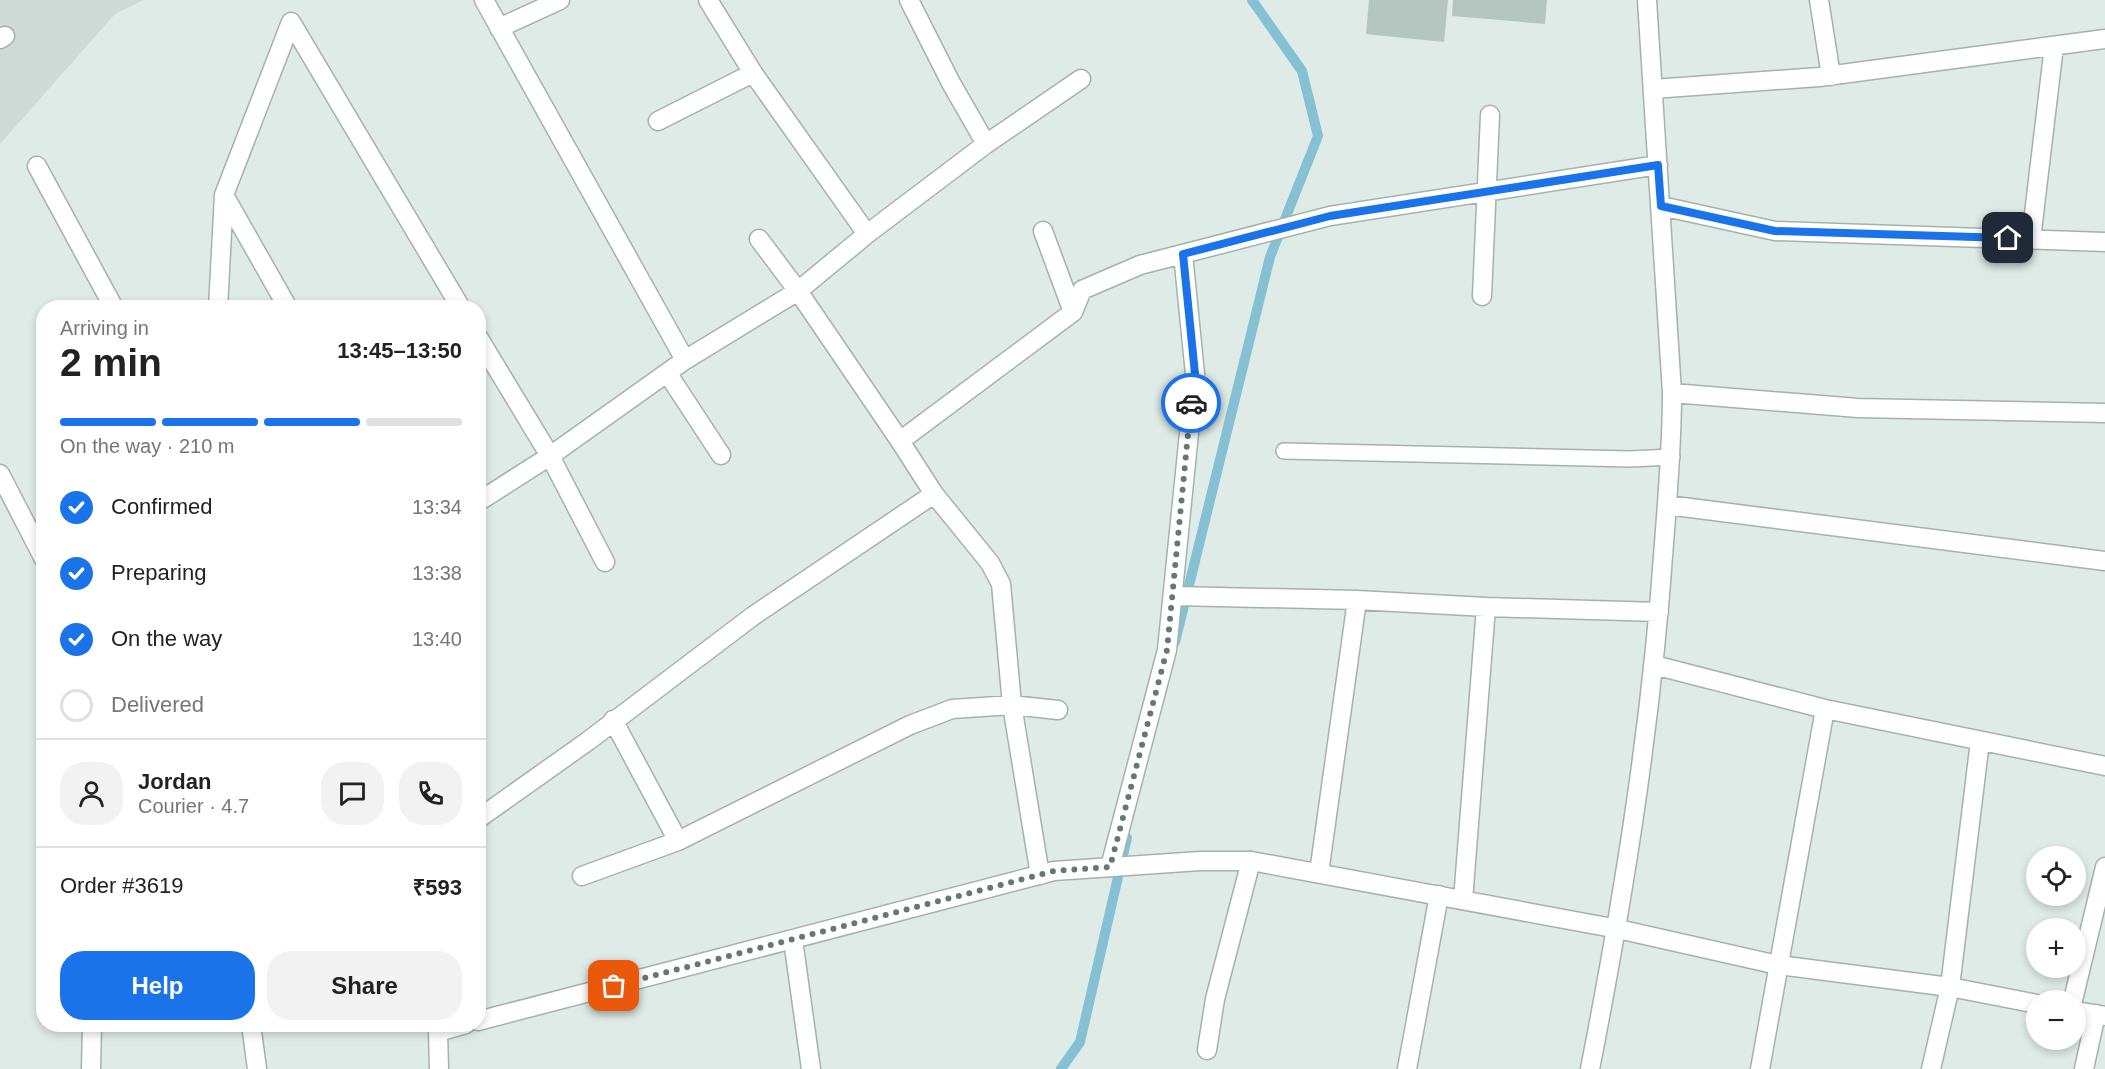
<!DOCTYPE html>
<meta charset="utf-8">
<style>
body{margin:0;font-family:Arial,sans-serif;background:#f2f2f2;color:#222;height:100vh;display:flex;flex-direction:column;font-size:22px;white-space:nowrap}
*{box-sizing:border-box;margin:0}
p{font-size:20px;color:#767676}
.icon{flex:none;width:33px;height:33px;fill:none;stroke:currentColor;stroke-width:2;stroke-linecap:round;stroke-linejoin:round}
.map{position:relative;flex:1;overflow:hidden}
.sheet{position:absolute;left:36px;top:300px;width:450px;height:732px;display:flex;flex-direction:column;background:#fff;border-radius:24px;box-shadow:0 3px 9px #0003}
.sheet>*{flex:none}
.controls{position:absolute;left:2026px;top:846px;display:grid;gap:12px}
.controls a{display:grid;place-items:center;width:60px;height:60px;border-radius:50%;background:#fff;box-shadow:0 3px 9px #0003;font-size:30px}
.pin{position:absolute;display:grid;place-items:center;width:51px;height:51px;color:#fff;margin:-26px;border-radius:12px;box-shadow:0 3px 9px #0006}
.courier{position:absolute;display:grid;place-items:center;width:60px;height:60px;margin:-30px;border:4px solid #1a73e8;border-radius:50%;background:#fff;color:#222;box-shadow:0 2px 8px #0007}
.head em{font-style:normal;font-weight:700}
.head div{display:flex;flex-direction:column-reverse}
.head{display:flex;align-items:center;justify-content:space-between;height:102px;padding:0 24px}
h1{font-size:39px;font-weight:700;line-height:45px}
.bar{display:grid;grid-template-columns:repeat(4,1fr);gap:9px 6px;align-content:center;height:72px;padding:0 24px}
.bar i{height:8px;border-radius:4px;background:#e0e0e0}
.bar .on{background:#1a73e8}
.bar p{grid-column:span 4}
.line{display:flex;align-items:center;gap:15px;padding:0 24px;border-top:2px solid #e0e0e0}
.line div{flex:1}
.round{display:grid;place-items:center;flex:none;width:63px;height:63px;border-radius:24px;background:#f2f2f2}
ol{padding:0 24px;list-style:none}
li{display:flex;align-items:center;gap:18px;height:66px}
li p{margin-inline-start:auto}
li .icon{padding:6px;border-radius:50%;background:#1a73e8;color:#fff;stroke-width:4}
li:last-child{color:#767676}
li i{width:33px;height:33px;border:3px solid #e0e0e0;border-radius:50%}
.primary-button{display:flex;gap:12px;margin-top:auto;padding:12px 24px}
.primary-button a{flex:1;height:69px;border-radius:24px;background:#1a73e8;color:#fff;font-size:24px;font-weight:700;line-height:69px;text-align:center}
.primary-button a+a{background:#f2f2f2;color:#222}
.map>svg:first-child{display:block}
.built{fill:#cedbd6}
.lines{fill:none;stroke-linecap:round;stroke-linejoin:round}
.stream{stroke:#85c1d2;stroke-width:10}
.building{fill:#b5c6c0}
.service-casing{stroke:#a2b3ae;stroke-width:18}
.minor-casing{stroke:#a2b3ae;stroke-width:21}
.tertiary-casing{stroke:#a2b3ae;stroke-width:21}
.service{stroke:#fff;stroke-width:15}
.minor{stroke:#fff;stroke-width:18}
.tertiary{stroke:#fff;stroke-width:18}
.done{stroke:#637974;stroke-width:6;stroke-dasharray:0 10.8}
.route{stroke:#1a73e8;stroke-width:8}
</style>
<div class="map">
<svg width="2105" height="1069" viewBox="0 0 2105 1069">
<rect width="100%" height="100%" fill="#dfebe7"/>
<path class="built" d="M0 0H144L115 14 0 144Z"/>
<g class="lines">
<path class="stream" d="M1175 642 1270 257 1318 136 1302 71 1252 0
M1061 1069 1080 1042 1127 838"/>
</g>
<path class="building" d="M1369 0H1448L1444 42 1366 34Z
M1453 0H1547L1545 24 1452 16Z"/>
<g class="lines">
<defs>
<path id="service" d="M1284 451 1630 459 1672 457"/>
<path id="minor" d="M484 0 685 360
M1819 0 1831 76
M499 28 560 0
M0 39 5 36
M1653 89 1819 77 2105 39
M658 121 753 73
M986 144 1081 79
M37 166 114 308
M224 195 288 308
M1661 206 1775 231 2105 242
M1043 231 1073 312
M867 234 986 144 951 83 909 0
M759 239 798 291 900 441
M2031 239 2054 46
M1482 296 1490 115
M218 308 224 195 291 22 461 308
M478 337 550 456 605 562
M668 374 721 455
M1672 393 1858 408 2105 413
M934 494 990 563 1001 584 1012 705 1040 875
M478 502 550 456 685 360 798 291 867 234 753 73 708 0
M1667 505 2105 561
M1175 596 1357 600 1486 607 1659 612
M1654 665 1825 709 2105 766
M613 720 678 841
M478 819 588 741 753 616 934 494 900 441 1073 312 1082 290 1140 265 1330 216 1658 165
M1110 867 1167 650 1195 374 1183 254
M1319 873 1357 600
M582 876 678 841 910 725 952 709 1012 705 1058 710
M1463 900 1486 607
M793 940 811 1069
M2073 1000 2105 867
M1207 1050 1215 999 1251 861
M91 1069 92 1024
M1407 1069 1439 895
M1590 1069C1624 895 1652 720 1664 543 1668 493 1672 444 1672 393L1647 0
M1760 1069 1825 709
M1931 1069 1950 987 1980 741
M2084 1069 2096 1014"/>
<path id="tertiary" d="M0 474 44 559
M2076 1011 2105 1016
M478 1021 1054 871 1200 861H1251L1618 929 1778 965 1950 987 2037 1004
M251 1024 257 1069
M439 1069 438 1032 466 1024"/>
</defs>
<use href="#service" class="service-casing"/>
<use href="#minor" class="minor-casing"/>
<use href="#tertiary" class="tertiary-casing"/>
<use href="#service" class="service"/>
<use href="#minor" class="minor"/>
<use href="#tertiary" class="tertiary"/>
</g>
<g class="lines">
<path class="done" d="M614 986 1054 871 1110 867 1167 650 1191 403"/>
<path class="route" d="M1191 403 1195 374 1183 254 1330 216 1658 165 1661 206 1775 231 2008 238"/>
</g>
</svg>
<div class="controls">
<a><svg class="icon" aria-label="locate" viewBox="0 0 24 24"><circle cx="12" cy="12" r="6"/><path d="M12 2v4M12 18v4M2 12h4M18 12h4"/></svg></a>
<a>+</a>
<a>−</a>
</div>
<div class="pin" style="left:614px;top:986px;background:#ea580c"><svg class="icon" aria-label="bag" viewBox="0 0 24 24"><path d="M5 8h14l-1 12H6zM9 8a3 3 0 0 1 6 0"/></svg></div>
<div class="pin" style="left:2008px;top:238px;background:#1f2937"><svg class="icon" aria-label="home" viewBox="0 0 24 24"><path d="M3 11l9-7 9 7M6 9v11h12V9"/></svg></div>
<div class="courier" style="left:1191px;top:403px"><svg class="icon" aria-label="car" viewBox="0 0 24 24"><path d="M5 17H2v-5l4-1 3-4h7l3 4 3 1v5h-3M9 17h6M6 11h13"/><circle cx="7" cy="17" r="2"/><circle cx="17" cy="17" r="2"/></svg></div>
<section class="sheet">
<div class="head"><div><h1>2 min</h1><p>Arriving in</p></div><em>13:45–13:50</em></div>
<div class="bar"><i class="on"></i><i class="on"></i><i class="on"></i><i></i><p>On the way · 210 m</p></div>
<ol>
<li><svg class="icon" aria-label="check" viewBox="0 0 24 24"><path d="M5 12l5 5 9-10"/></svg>Confirmed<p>13:34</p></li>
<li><svg class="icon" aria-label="check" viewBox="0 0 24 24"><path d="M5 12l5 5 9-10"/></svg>Preparing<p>13:38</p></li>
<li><svg class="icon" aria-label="check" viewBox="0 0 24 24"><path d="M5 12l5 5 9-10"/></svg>On the way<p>13:40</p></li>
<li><i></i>Delivered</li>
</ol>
<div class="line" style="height:108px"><a class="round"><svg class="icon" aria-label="person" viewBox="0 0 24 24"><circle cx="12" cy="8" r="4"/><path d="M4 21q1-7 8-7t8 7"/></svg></a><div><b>Jordan</b><p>Courier · 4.7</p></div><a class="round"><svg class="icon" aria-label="chat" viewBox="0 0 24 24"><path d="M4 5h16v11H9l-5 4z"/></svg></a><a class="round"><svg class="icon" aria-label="phone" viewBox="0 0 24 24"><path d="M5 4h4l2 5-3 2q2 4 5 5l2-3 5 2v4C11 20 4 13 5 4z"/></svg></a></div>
<div class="line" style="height:78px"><div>Order #3619</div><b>₹593</b></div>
<div class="primary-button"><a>Help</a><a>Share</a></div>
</section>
</div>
